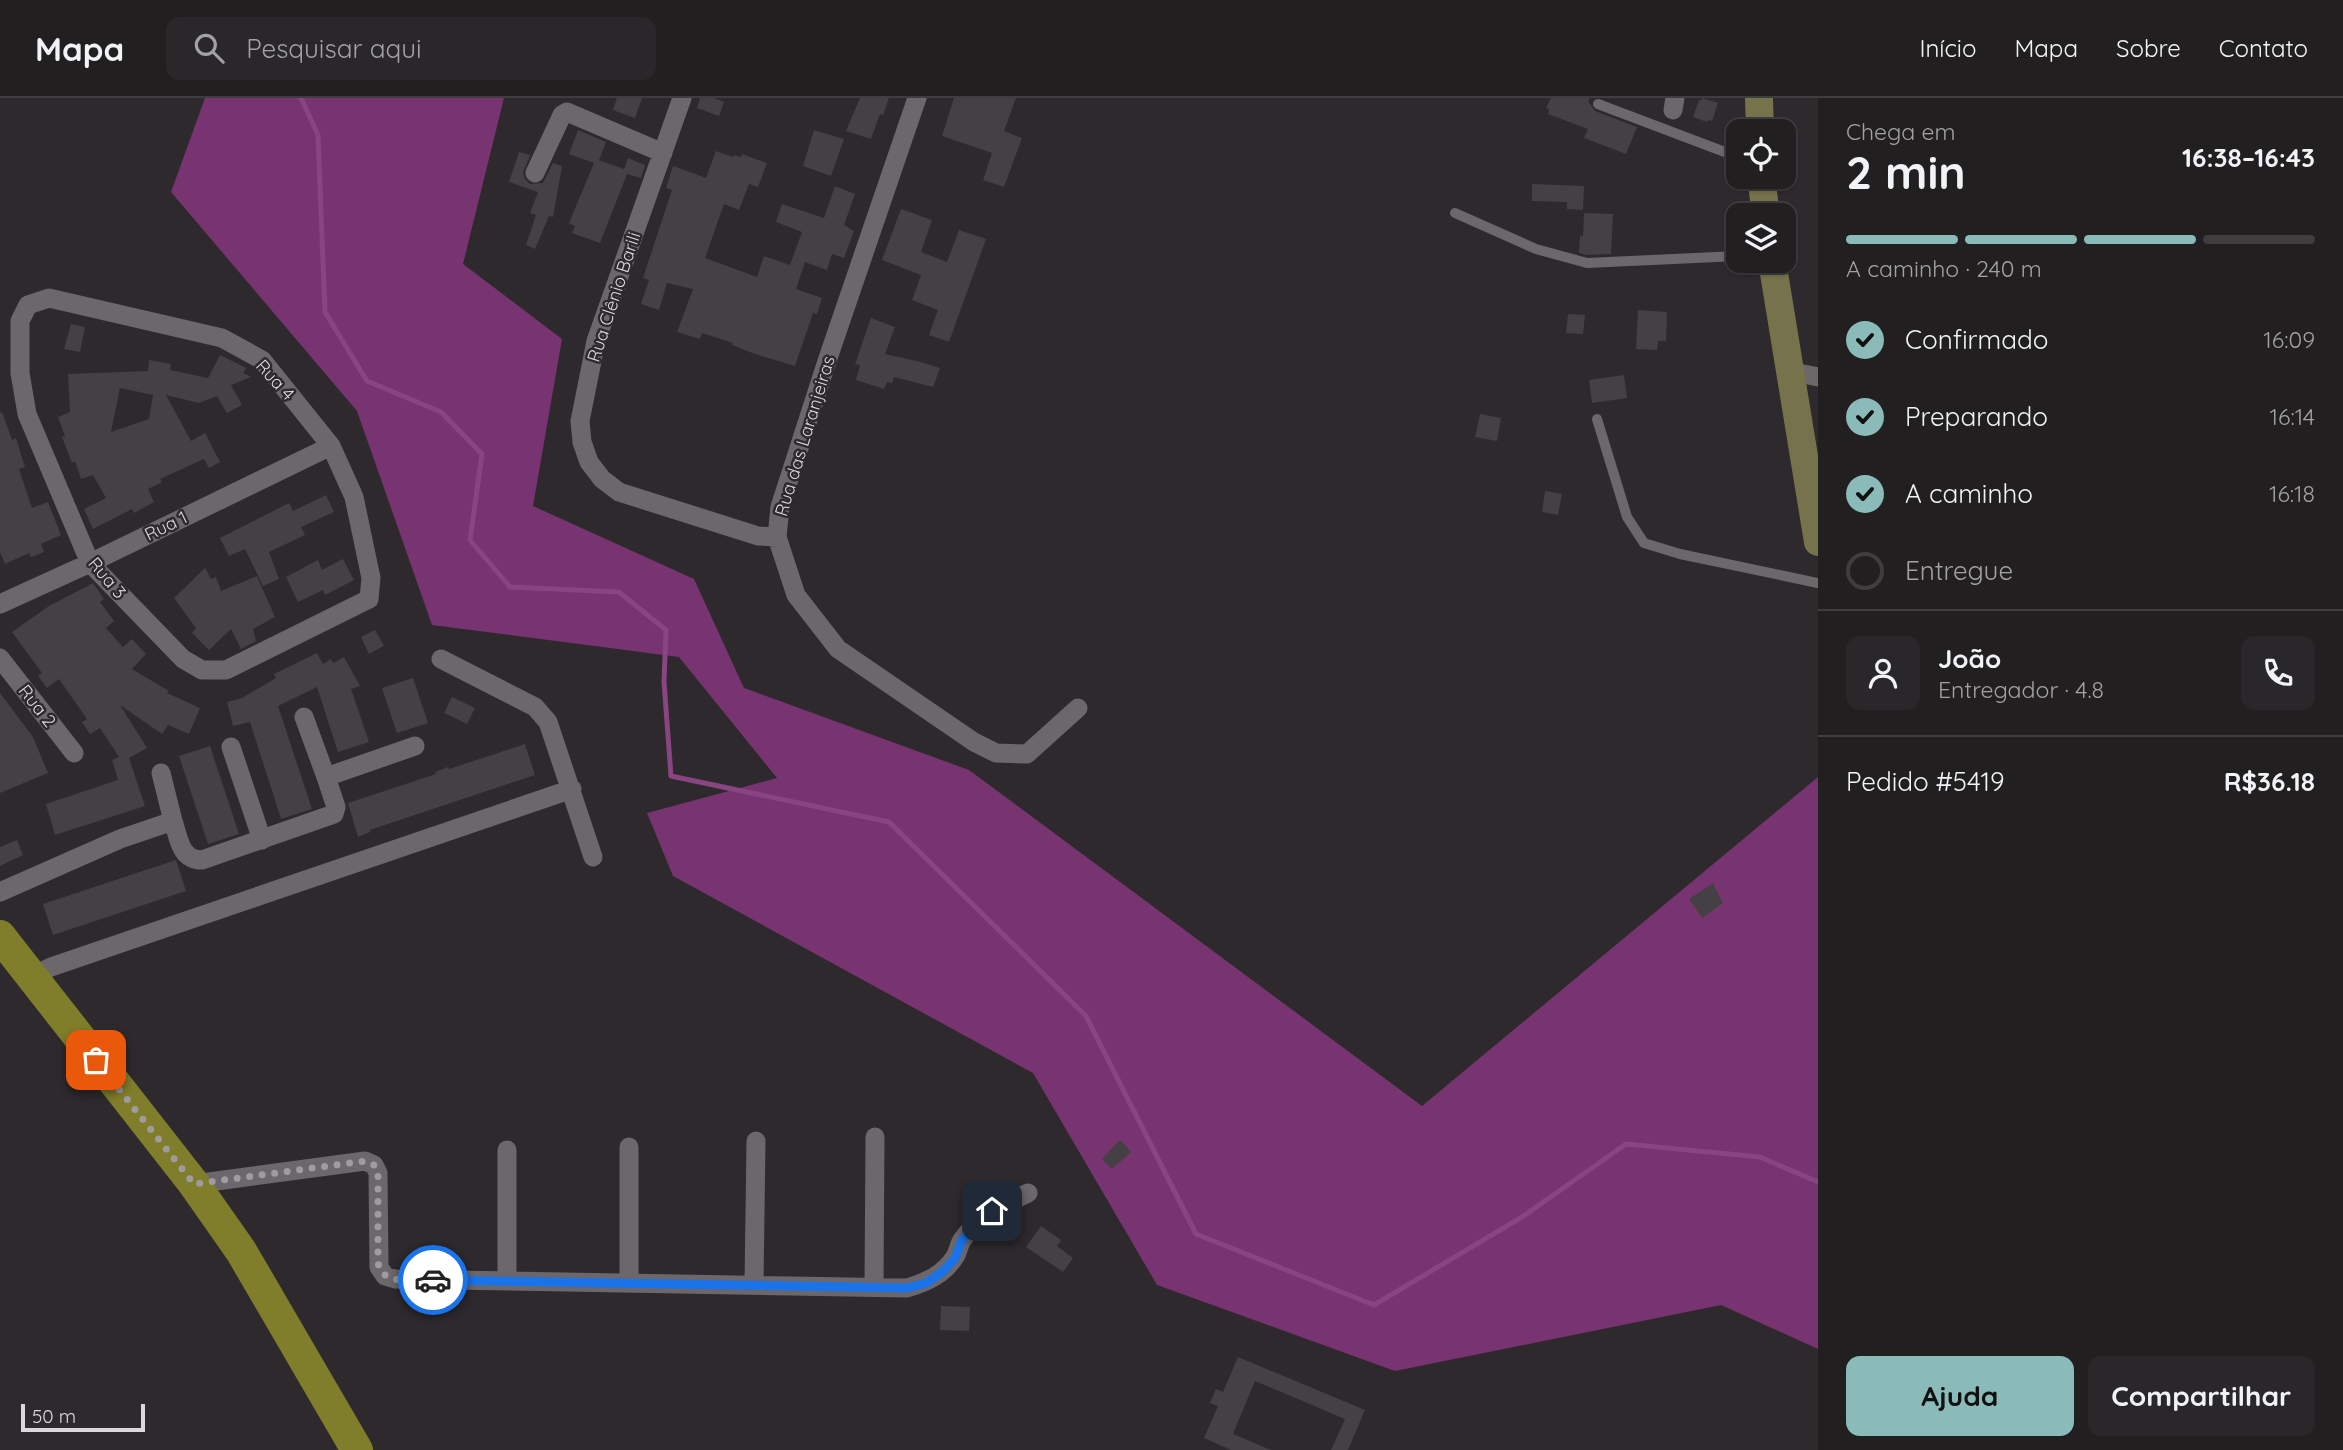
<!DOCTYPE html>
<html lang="pt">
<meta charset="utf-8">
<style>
body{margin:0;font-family:Quicksand,sans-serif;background:#2a272a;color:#f1f3f6;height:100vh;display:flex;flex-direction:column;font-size:26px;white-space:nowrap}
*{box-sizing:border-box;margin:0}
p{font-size:23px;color:#a2a2a5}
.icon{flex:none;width:38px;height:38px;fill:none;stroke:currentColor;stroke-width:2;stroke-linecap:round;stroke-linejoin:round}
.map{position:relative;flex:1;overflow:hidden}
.sheet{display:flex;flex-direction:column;background:#221f21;width:525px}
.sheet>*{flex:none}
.tools{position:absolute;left:1726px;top:21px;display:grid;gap:14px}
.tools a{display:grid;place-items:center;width:70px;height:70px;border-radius:14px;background:#221f21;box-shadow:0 2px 5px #0004,0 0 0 2px #3f3d3f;font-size:35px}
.scale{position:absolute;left:21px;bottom:18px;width:124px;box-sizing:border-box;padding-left:7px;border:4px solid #dcd9dc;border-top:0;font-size:19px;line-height:24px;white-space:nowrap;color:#dcd9dc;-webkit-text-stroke:5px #2d292c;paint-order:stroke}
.pin{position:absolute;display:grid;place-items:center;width:60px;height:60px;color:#fff;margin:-30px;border-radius:14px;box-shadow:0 4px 10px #0006}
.courier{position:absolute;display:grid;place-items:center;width:70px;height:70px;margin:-35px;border:5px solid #1a73e8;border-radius:50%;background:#fff;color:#222;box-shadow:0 2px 9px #0007}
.overview em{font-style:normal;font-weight:800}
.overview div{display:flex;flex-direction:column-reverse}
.overview{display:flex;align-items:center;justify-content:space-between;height:119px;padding:0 28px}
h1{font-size:46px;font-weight:800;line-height:52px}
.bar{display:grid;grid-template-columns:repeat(4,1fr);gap:10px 7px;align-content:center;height:84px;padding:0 28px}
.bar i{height:9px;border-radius:5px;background:#3f3d3f}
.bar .current{background:#8bbbb9}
.bar p{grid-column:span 4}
.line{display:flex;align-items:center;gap:18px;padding:0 28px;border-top:2px solid #3f3d3f}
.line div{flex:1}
.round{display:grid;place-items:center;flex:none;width:74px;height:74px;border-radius:14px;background:#2a272a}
ol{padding:0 28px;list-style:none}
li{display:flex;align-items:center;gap:21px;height:77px}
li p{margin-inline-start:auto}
li .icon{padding:7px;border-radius:50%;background:#8bbbb9;color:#111;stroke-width:4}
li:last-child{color:#a2a2a5}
li i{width:38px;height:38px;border:4px solid #3f3d3f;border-radius:50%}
.primary-button{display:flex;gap:14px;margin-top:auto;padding:14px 28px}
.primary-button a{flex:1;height:80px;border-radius:14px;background:#8bbbb9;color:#111;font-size:28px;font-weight:800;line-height:80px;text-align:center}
.primary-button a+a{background:#2a272a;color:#f1f3f6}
header{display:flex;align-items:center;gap:42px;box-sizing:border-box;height:98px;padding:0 35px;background:#221f21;border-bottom:2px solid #3f3d3f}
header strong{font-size:33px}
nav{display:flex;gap:38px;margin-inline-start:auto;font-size:24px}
.search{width:490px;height:63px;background:#2a272a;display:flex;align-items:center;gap:18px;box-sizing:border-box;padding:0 24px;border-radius:14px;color:#a2a2a5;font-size:26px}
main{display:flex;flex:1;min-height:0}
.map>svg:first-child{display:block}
.forest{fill:#773471}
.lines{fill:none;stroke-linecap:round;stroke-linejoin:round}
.stream{stroke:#894582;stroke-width:5}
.building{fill:#444043;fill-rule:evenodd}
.lane{stroke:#6c676b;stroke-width:10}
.street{stroke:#6c676b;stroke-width:19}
.secondary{stroke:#76724b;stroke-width:28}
.primary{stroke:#807d2b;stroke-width:32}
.done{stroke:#9f9b9e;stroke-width:7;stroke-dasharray:0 12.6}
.route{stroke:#1a73e8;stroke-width:9}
.labels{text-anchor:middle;stroke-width:5;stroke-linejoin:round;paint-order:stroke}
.street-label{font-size:18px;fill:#dcd9dc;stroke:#2d292c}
</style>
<header>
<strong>Mapa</strong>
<div class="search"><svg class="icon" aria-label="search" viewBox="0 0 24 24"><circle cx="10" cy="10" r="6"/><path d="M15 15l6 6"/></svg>Pesquisar aqui</div>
<nav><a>Início</a><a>Mapa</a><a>Sobre</a><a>Contato</a></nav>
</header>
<main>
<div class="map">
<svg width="1818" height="1352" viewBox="0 0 1818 1352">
<rect width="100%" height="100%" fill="#2d292c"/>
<path class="forest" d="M205 0H504L463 166 562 241 533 408 694 481 744 590 969 672 1422 1008 1818 679V1251L1721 1207 1395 1273 1157 1187 1033 975 673 778 647 715 777 680 679 559 432 527 357 313 171 94Z"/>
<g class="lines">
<path class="stream" d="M301 0 318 37 325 214 367 283 441 314 482 356 470 442 510 489 619 494 666 532 664 584 671 678 889 724 1086 918 1196 1136 1374 1207 1522 1119 1626 1046 1760 1059 1818 1084"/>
</g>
<path class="building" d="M617 0H642L635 20 613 12Z
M700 0H714L724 4 719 18 697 10Z
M860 0H889L883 17 880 16 871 41 846 33Z
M954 0H1016L1004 33 1022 40 1004 89 983 82 992 55 942 38Z
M1551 0H1590L1588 3 1595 13 1637 29 1626 56 1584 40 1588 31 1548 16 1549 12 1546 10Z
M1702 0 1718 5 1712 23 1708 22 1707 24 1693 19 1699 2 1701 3Z
M578 32 606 44 599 62 624 71 628 60 645 67 641 80 627 76 600 145 572 135 575 128 569 125 594 65 569 56Z
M814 32 844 41 831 78 803 68Z
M716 53 733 59 734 57 741 59 742 56 767 65 758 89 749 86 739 112 724 106 705 160 757 179 764 158 790 167 802 134 776 124 782 106 824 120 835 88 855 96 844 127 854 133 844 160 832 156 827 172 805 164 796 191 822 200 817 216 813 215 795 268 755 256 732 247 733 245 702 235 700 241 677 234 693 191 667 185 659 212 641 206 649 182 643 180 672 92 666 90 673 68 706 80Z
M519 54 530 57 523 75 525 81 530 86 543 85 553 65 562 68 553 119 549 118 535 151 526 147 536 117 530 115 538 94 509 84Z
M1532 86 1584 88 1583 112 1567 111V104L1532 103Z
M901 111 932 122 921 154 947 164 959 132 986 141 949 244 929 237 938 212 912 202 921 177 882 162Z
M1584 115 1613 116 1611 156 1587 157 1579 155 1580 138H1583Z
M1638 212 1667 214 1666 243H1658L1657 252 1636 251Z
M1568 216 1585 217 1583 236 1566 235Z
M871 220 895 229 885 256 921 264 940 270 933 289 894 279 892 285 887 284 884 291 856 282 860 267 855 266Z
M71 226 85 229 80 254 64 251Z
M220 257 246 270 243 275 251 279 231 287 242 307 227 315 217 298 199 305 166 297 191 343 205 335 220 364 209 370 204 361 160 381 162 384 148 391 154 404 134 415 132 411 93 431 84 411 106 400 93 377 81 381 75 363 72 365 62 339 65 338 58 319 70 314 68 276 148 273 149 262 171 266 170 272 208 280ZM120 290 153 297 149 321 111 334Z
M1624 277 1627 300 1592 305 1589 282Z
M2 314 12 342 16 340 25 369 19 371 32 410 48 404 61 437 41 446 44 454 31 459 29 455 5 466 0 454V315Z
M1480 316 1501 320 1497 343 1475 339Z
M1545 393 1562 396 1558 417 1542 414Z
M326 397 334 414 301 429 305 437 269 454 279 481 263 488 245 451 229 458 220 440 289 405 293 413Z
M343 461 354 482 325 497 323 492 298 504 286 479 318 462 322 472Z
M205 470 211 481 216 479 221 493 257 478 275 519 253 531 256 543 241 551 231 531 209 552 192 535 196 530 174 500Z
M93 485 104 501 100 504 114 523 106 530 123 549 132 541 146 556 132 571 169 593 167 595 200 610 189 636 168 627 162 636 120 607 147 650 129 660 145 708 55 737 46 706 118 682 112 662 119 659 100 630 90 636 82 624 87 621 59 581 47 590 38 578 42 575 12 534 49 508Z
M375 532 384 548 369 556 361 539Z
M317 555 323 566 331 561 333 565 344 559 360 588 351 591 369 644 338 654 317 589 278 608 312 711 281 721 250 624 233 628 227 604 242 600 276 580 274 576Z
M413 580 428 625 397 635 382 590Z
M0 595 33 639 48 675 0 695Z
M452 599 475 610 467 626 444 615Z
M525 646 535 677 370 732V734L358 739 348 705 436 676 435 674 448 669 449 671Z
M210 648 239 736 208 746 179 658Z
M17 742 23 757 0 768V749Z
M176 762 186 793 53 837 43 806Z
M1713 785 1723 805 1702 820 1689 801Z
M1120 1042 1131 1054 1112 1071 1102 1061Z
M1041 1128 1061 1142 1057 1148 1073 1160 1063 1174 1026 1149Z
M941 1208 970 1209 969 1233 940 1232Z
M1238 1259 1365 1312 1348 1352H1331L1345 1321 1255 1283 1233 1336 1271 1352H1231L1204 1340 1218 1308 1210 1305 1216 1291 1223 1294Z"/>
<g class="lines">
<path class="lane" d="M1598 6 1738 59
M1455 115 1536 151 1587 165 1738 158
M1597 321 1627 419 1644 445 1680 456 1818 485"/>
<path class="street" d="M682 0 596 243 580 323 582 344 589 364 602 381 619 394 758 438 777 439
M917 0 827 263 780 409 777 439 796 497 838 551 974 644 996 655 1027 656 1078 610
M1673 12 1675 0
M535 75 562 17 567 14 663 55
M49 200 222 240 262 262 331 348 354 399 371 480 369 501 226 572H202L183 561 90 465 27 316 20 275V223L28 207Z
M1788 273 1818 279
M0 506 90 465 331 348
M0 560 74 655
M441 561 535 609 548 624 593 759
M304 619 326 679
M231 649 262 742
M161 675 173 723
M0 794 120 741 173 723C179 740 180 762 202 762L334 716 336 709 326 679 415 648
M30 879 51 869 572 691
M629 1049V1185
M507 1052V1183
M194 1086 365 1063 374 1067 378 1075 379 1169 385 1178 395 1181 907 1190C927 1184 945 1176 956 1157 958 1153 959 1147 962 1142 978 1119 1004 1107 1028 1095
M754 1187 756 1043
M874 1189 875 1039"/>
<path class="secondary" d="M1759 0 1760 33
M1761 79 1766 117
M1772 163 1818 444"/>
<path class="primary" d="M0 838 194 1086 241 1153 357 1352"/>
</g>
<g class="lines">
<path class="done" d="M96 962 194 1086 365 1063 374 1067 378 1075V1163C380 1189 414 1181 433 1182"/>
<path class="route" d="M433 1182 907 1190 926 1185 942 1174 955 1160 962 1142 992 1113"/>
</g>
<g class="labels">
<g class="street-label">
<text transform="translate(614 199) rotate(-72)" y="6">Rua Clênio Barili</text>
<text transform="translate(275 282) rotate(48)" y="6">Rua 4</text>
<text transform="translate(805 338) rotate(-73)" y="6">Rua das Laranjeiras</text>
<text transform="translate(166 428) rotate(-26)" y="6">Rua 1</text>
<text transform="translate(107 480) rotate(50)" y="6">Rua 3</text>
<text transform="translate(37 608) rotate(52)" y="6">Rua 2</text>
</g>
</g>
</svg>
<div class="tools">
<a><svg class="icon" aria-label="locate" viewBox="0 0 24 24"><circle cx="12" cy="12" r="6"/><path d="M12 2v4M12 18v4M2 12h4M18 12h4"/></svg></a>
<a><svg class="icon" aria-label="layers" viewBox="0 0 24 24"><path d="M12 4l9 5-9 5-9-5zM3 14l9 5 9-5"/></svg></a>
</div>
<div class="scale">50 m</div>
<div class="pin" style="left:96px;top:962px;background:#ea580c"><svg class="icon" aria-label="bag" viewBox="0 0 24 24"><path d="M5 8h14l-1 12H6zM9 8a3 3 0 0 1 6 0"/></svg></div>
<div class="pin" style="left:992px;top:1113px;background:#1f2937"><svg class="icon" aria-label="home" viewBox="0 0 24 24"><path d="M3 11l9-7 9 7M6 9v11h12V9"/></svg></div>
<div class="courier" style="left:433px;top:1182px"><svg class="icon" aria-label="car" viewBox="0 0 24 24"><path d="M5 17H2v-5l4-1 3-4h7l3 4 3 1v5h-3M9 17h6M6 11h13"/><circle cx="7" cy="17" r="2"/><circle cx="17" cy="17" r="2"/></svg></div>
</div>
<section class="sheet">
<div class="overview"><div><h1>2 min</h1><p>Chega em</p></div><em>16:38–16:43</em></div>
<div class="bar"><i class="current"></i><i class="current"></i><i class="current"></i><i></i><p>A caminho · 240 m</p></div>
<ol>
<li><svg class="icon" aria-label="check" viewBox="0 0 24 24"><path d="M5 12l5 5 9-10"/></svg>Confirmado<p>16:09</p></li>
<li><svg class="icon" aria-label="check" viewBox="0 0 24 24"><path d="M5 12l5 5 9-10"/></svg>Preparando<p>16:14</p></li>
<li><svg class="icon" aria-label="check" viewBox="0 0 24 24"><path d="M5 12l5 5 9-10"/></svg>A caminho<p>16:18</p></li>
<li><i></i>Entregue</li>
</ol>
<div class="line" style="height:126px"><a class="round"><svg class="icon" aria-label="person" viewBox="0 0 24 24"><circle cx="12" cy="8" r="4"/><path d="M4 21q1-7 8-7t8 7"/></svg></a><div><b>João</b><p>Entregador · 4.8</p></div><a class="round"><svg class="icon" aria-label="phone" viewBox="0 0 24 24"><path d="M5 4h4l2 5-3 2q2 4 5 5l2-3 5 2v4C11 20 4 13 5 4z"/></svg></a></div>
<div class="line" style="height:91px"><div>Pedido #5419</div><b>R$36.18</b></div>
<div class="primary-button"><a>Ajuda</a><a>Compartilhar</a></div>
</section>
</main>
